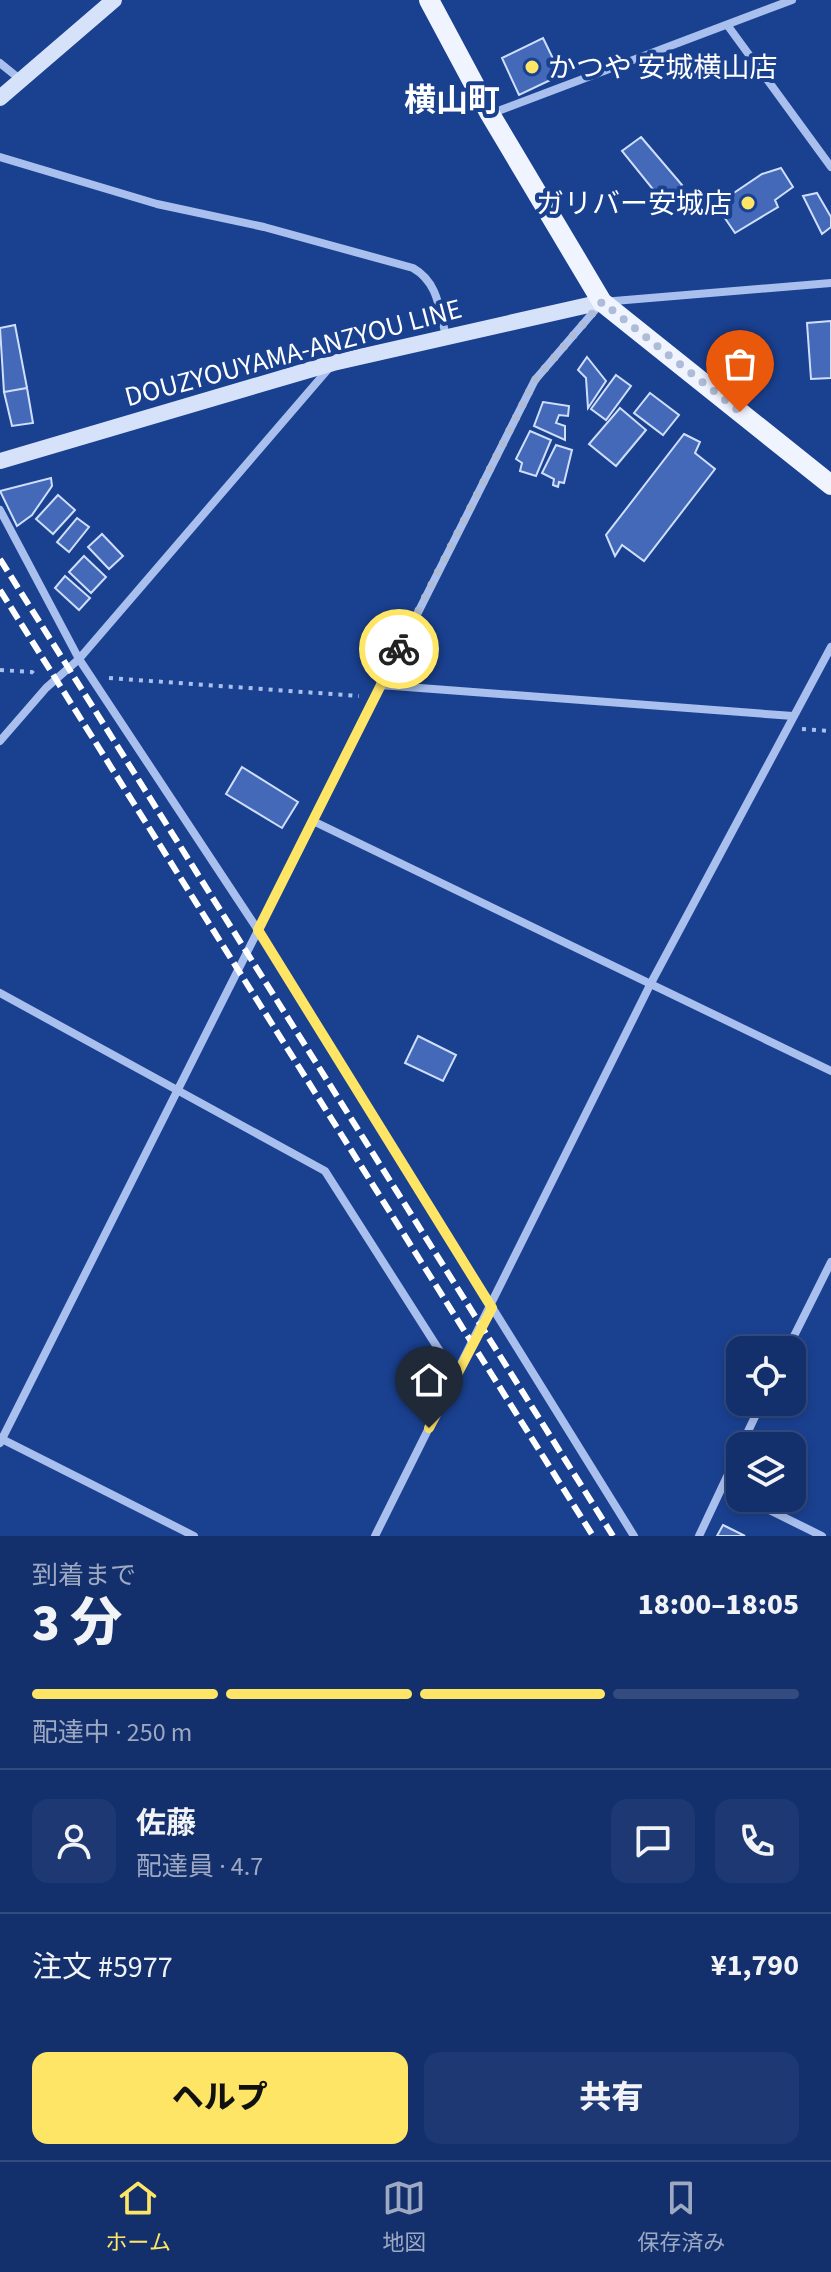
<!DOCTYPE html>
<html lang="ja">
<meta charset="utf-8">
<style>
body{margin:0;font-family:"Source Sans 3","Noto Sans JP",sans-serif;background:#1d3872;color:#f1f3f6;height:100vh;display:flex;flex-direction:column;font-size:30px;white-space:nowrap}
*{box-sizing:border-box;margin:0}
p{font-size:26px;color:#9da9c2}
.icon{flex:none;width:44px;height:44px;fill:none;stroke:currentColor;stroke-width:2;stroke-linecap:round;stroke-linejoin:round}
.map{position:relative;height:1536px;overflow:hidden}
.side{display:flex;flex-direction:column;background:#14306c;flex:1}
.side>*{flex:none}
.fabs{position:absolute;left:726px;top:1336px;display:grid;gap:16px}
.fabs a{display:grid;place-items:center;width:80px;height:80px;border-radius:16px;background:#14306c;box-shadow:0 4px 12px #0003,0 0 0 2px #334b7f;font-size:40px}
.pin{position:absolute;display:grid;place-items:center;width:68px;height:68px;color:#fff;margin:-82px -34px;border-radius:50% 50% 50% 0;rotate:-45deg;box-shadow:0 0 8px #0007}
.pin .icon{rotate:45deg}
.courier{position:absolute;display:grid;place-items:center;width:80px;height:80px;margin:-40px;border:6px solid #ffe566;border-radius:50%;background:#fff;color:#222;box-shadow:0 2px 10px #0007}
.headline em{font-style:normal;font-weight:800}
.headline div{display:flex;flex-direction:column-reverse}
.headline{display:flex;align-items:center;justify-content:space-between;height:136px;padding:0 32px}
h1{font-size:52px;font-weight:800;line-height:60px}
.bar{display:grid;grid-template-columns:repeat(4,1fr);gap:12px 8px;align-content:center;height:96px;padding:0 32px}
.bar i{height:10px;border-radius:6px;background:#334b7f}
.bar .selected{background:#ffe566}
.bar p{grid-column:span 4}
.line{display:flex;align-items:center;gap:20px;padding:0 32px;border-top:2px solid #334b7f}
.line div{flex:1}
.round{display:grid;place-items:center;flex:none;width:84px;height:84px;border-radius:16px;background:#1d3872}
.button{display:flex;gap:16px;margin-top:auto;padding:16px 32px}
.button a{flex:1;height:92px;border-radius:16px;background:#ffe566;color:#111;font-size:32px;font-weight:800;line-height:92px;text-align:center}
.button a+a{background:#1d3872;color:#f1f3f6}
.dock{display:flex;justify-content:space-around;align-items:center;height:112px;border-top:2px solid #334b7f;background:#14306c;font-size:22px;color:#9da9c2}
.dock a{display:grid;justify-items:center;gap:4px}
.dock .selected{color:#ffe566}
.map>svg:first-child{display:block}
.building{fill:#4369b8;stroke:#cfdefa;stroke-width:2}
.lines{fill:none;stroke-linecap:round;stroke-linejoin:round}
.path{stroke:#a9c0ee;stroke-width:4;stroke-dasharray:4 6;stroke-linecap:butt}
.street{stroke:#a9c0ee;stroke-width:8}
.secondary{stroke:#d6e2fa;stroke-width:16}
.primary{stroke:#f0f4ff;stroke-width:20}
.rail{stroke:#fff;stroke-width:6;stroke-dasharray:14 6;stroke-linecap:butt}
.done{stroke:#afbcd8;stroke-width:8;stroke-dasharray:0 14.4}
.route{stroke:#ffe566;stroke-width:10}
.poi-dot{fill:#ffe566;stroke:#1a4090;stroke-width:3}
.labels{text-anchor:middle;stroke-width:8;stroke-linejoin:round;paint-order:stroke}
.poi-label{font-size:28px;fill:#fff;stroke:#1a4090;text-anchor:start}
.street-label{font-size:28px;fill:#fff;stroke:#1a4090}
.quarter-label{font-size:32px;font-weight:bold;fill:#fff;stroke:#1a4090}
</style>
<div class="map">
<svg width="831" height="1536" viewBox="0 0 831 1536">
<rect width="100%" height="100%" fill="#1a4090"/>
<path class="building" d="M543 38 561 75 519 95 502 58Z
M641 137 682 185 664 203 622 151Z
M781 168 793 187 775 200 778 207 735 233 716 205 762 174Z
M817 193 831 217V227L822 234 803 196Z
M831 321V378L811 379 807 323Z
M15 325 27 388 4 392 0 328Z
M587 357 606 381 588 408 586 378 578 370Z
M616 375 631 386 606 420 591 409Z
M27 388 33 423 12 426 4 392Z
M650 393 679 415 663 435 634 413Z
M543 402 569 406 568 416 559 415 556 423 565 426V440L534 426Z
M620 408 646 430 616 466 589 444Z
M530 431 551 440 536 476 520 471 522 463 516 459Z
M684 434 700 442 695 453 715 469 644 561 622 545 615 556 606 535Z
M556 445 572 450 564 483 559 482 558 487 553 485 554 479 542 473Z
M51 478 52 486 32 515 17 526 0 491Z
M58 495 75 510 53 534 36 519Z
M77 518 89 527 69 552 57 542Z
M102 534 123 556 109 569 88 547Z
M84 556 106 577 91 593 69 572Z
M65 576 90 598 79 610 55 588Z
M242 767 298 802 282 828 226 794Z
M418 1036 456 1055 443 1081 405 1063Z
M723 1525 745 1536H717Z"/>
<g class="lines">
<path class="path" d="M0 670 32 672 36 676
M109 678 359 696
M802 729 831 731"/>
<path class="street" d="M728 26 831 167
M0 63 21 80
M490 114 792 0
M0 157 157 204 264 227 413 268C439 283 439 310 446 336
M0 510 79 659 258 930 634 1536
M380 685 793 716
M0 741 46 688 79 659 330 367
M313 821 831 1071
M0 993 325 1171 455 1375
M787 1350 831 1262
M0 1438 194 1536
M0 1443 535 380 602 302 831 283
M741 1446 762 1402
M722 1487 740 1496
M745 1498 822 1536
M375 1536 651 983 831 647
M699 1536 740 1449"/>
<path class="secondary" d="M0 98 114 0
M0 461 333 363 602 302"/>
<path class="primary" d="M429 0 490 114 602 302 831 485"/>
<path class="rail" d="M0 559 613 1536
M0 590 593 1536"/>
</g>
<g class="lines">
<path class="done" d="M399 649 535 380 602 302 740 412"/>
<path class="route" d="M399 649 258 930 492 1308 429 1428"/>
</g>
<g class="poi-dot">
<circle cx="532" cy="67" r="8"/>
<circle cx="748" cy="203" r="8"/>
</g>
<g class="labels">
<g class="poi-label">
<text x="548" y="77">かつや 安城横山店</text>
<text x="732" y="213" text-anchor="end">ガリバー安城店</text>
</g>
<g class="street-label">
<text transform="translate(293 352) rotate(-15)" y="10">DOUZYOUYAMA-ANZYOU LINE</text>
</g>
<g class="quarter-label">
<text x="452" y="111">横山町</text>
</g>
</g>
</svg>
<div class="fabs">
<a><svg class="icon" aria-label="locate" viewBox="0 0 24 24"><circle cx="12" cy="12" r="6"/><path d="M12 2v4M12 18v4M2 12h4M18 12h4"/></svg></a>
<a><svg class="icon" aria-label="layers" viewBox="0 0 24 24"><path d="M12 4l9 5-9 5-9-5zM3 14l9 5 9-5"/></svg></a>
</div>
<div class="pin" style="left:740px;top:412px;background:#ea580c"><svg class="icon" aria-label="bag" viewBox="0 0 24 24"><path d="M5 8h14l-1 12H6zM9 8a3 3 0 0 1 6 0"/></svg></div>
<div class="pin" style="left:429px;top:1428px;background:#1f2937"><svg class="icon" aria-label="home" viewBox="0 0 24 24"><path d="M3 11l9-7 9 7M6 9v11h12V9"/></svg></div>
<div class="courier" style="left:399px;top:649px"><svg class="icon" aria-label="bike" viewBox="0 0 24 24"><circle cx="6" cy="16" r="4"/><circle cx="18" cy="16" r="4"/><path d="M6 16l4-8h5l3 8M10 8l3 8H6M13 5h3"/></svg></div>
</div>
<section class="side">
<div class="headline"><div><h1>3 分</h1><p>到着まで</p></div><em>18:00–18:05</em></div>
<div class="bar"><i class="selected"></i><i class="selected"></i><i class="selected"></i><i></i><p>配達中 · 250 m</p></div>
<div class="line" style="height:144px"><a class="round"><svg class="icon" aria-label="person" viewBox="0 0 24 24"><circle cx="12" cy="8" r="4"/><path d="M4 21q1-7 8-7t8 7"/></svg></a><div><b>佐藤</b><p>配達員 · 4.7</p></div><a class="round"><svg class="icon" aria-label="chat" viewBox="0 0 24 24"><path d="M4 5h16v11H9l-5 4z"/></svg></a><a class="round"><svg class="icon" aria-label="phone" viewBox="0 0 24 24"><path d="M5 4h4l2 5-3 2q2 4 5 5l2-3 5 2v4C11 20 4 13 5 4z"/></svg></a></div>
<div class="line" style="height:104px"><div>注文 #5977</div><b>¥1,790</b></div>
<div class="button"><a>ヘルプ</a><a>共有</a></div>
</section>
<nav class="dock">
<a class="selected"><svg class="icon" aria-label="home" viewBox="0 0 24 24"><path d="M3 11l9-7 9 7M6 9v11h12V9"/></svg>ホーム</a>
<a><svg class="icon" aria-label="map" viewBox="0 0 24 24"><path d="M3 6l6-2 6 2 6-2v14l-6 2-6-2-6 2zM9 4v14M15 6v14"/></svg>地図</a>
<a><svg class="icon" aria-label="saved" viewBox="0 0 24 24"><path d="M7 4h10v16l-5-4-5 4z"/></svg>保存済み</a>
</nav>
